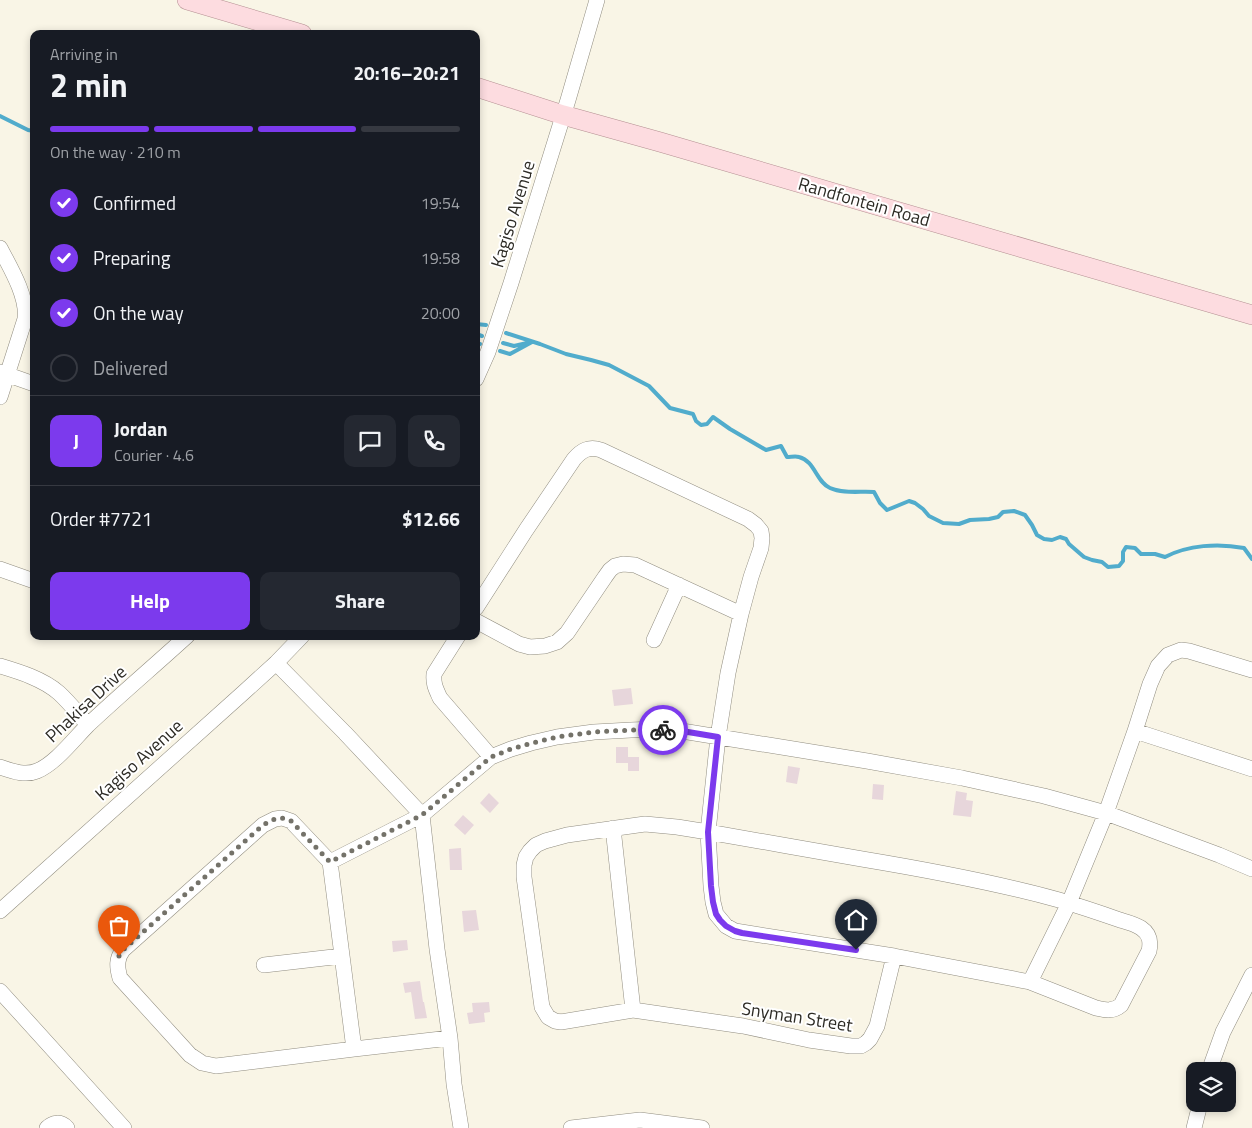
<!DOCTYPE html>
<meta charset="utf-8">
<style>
body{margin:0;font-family:"Titillium Web",sans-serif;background:#242831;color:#f1f3f6;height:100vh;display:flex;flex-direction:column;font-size:19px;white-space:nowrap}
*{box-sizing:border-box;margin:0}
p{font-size:16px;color:#9ea1a6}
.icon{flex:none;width:28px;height:28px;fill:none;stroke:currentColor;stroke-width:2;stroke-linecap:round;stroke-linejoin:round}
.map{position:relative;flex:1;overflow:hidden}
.details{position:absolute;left:30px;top:30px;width:450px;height:610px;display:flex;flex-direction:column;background:#171b24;border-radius:10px;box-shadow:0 2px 8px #0003}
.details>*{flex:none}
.buttons{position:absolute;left:1186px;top:1062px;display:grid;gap:10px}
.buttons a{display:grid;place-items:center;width:50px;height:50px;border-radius:10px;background:#171b24;box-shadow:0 2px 8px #0003;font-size:25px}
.pin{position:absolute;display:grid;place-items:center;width:42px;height:42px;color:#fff;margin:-51px -21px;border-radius:50% 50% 50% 0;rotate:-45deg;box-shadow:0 0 5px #0007}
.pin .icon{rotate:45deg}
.courier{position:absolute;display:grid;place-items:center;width:50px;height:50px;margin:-25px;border:4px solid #7c3aed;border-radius:50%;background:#fff;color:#222;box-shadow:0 1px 6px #0007}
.summary em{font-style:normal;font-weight:700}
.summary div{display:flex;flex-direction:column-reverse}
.summary{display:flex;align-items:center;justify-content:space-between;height:85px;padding:0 20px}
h1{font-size:32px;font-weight:700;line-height:38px}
.bar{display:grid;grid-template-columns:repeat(4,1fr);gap:8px 5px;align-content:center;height:60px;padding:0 20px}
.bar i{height:6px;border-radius:4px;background:#363941}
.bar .on{background:#7c3aed}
.bar p{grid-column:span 4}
.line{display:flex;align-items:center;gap:12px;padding:0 20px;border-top:1px solid #363941}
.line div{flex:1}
.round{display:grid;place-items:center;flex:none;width:52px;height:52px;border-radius:10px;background:#242831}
ol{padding:0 20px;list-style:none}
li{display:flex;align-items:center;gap:15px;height:55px}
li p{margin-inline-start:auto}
li .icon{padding:5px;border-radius:50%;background:#7c3aed;color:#fff;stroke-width:4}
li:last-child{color:#9ea1a6}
li i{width:28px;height:28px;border:2px solid #363941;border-radius:50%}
.action{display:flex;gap:10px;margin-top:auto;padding:10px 20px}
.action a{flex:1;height:58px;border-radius:10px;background:#7c3aed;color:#fff;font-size:20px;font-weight:700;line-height:58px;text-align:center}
.action a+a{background:#242831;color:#f1f3f6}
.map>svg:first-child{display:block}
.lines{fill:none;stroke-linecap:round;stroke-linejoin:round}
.stream{stroke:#51accc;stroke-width:4}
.building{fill:#e7d6db}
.minor-casing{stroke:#918d80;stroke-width:16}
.major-casing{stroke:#b48f92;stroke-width:20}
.minor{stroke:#fff;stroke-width:15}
.major{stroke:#fddce0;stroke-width:19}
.done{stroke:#747269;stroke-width:5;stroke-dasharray:0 9}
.route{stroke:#7c3aed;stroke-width:6}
.labels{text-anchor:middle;stroke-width:4;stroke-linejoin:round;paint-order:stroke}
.street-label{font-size:18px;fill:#2d2b25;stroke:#fff}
</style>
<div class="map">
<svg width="1252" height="1128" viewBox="0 0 1252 1128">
<rect width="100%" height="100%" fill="#f9f5e6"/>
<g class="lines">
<path class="stream" d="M0 116 28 130 34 131
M476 324 486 325
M506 333 540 344 566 354 591 360 609 365 649 386 670 408 693 414 696 421 701 425 707 424 713 417 730 429 766 450 781 446 787 457C791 457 796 456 799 457 815 461 816 482 830 488 843 494 860 491 874 492L880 503 887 510 909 501 915 503 923 509 929 516 943 523 959 524 970 520 989 519 998 517 1003 512 1014 511 1025 515 1032 525 1037 535 1044 539 1052 540 1060 537 1066 539 1069 544 1084 557 1092 560 1102 562 1108 567 1119 566 1123 561V552L1126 547 1135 548 1141 554H1155L1165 557C1188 545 1218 543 1244 548L1252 559
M476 334 482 336
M476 343 480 344
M503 343 514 346 527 343
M500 351 510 354 532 342"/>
</g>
<path class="building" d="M631 688 633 704 614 706 612 690Z
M616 747H628V757H639V771H628V763H616Z
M788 766 800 768 797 784 786 782Z
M873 784 884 785 883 800 872 799Z
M956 791 967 793 966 800 973 801 971 817 953 815Z
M489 793 499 803 490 813 480 803Z
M463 815 474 825 465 835 454 825Z
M461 848 462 870H450L449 849Z
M476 910 479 930 464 932 462 911Z
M407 940 408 950 393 952 392 941Z
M420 981 423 1002H424L427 1018 415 1019 411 992 405 993 403 983Z
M489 1002 490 1012 484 1013 485 1022 469 1024 467 1013 473 1012 472 1003Z"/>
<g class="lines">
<defs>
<path id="minor" d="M0 248C10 267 28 297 25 319L0 397
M0 372 34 384
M476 379 488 352 511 283 568 100 597 0
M0 569 34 581
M476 608 526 530 574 459C582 450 589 446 601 450L748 519 756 525 761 531 762 538 761 548 751 577 741 614 728 673 718 737 708 832 711 886 713 902 716 914 726 926 735 931 894 956 877 1026 870 1039 866 1043 861 1046H851L809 1040 743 1026 633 1010 561 1022 555 1021 548 1017 542 1007 524 877V865L526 857 530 851 536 845 545 841 567 835 645 824 677 827 708 832C759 841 811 850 862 859 928 870 994 882 1059 900 1079 906 1100 913 1120 920 1127 922 1135 924 1141 928 1150 934 1151 942 1149 951L1121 1005C1113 1012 1105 1010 1096 1008L1030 982 1069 903 1106 813 1135 731 1150 684 1158 666 1168 655 1181 650 1189 651 1252 670
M476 621 519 644 530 647 545 646 557 642 567 633 605 577 610 570 615 566 623 564 635 565 741 614
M458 636 434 674C433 684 436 689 440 698L491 757
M654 640 679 585
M276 663 345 733 422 815 437 949 450 1038 454 1084 461 1128
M0 666C20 672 43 679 59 693 70 703 79 715 88 725
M1135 731 1252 769
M0 767C12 771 25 776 37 771 55 764 74 739 88 725 120 695 154 666 187 636
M282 818 291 821 330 862 354 1049 216 1066 202 1063 190 1055 120 978C117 967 116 959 123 950L263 825 275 819Z
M613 828 633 1010
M330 862 422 815 491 757 511 749 531 743 557 737 594 732 631 730 655 729 682 731 867 761 962 778 1044 796 1106 813 1219 855 1252 869
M0 911 243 693 276 663 302 636
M894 956 1030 982
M264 965 342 956
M0 991 124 1128
M354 1049 450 1038
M1209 1071 1223 1032 1252 975
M47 1128C53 1122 61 1121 67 1128
M571 1128 640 1120 702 1128
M1194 1128 1200 1104"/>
<path id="major" d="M187 0 302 34
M476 87 563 115 660 142 1252 315"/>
</defs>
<use href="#minor" class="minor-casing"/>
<use href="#major" class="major-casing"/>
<use href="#minor" class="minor"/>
<use href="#major" class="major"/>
</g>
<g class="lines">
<path class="done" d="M119 956 123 950 263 825 275 819 282 818 291 821 330 862 422 815 491 757 511 749 532 743 557 737 594 732 632 730H663"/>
<path class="route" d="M663 730 682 731 718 737 708 832 711 886 713 902 716 914 720 920 726 926 735 931 742 933 856 950"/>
</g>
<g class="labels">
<g class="street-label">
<text transform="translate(864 202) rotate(16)" y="6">Randfontein Road</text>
<text transform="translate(513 214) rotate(-73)" y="6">Kagiso Avenue</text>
<text transform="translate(86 704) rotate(-43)" y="6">Phakisa Drive</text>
<text transform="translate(139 760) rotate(-42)" y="6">Kagiso Avenue</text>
<text transform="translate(797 1017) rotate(9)" y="6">Snyman Street</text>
</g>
</g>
</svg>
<div class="buttons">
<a><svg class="icon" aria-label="layers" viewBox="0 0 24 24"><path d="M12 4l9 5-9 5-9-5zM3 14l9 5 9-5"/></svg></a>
</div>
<div class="pin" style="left:119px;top:956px;background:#ea580c"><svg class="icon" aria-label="bag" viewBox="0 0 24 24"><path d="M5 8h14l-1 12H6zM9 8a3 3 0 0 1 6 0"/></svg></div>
<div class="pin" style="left:856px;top:950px;background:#1f2937"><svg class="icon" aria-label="home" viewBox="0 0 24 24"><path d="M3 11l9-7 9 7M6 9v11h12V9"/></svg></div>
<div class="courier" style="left:663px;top:730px"><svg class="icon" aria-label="bike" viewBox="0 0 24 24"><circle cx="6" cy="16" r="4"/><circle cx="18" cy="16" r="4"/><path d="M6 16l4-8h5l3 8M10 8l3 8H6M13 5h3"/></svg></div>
<section class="details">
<div class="summary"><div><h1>2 min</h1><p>Arriving in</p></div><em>20:16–20:21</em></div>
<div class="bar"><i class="on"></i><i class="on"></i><i class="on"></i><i></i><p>On the way · 210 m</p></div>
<ol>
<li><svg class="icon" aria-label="check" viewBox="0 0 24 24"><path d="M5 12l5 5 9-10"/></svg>Confirmed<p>19:54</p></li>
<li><svg class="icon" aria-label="check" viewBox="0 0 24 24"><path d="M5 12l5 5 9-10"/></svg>Preparing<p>19:58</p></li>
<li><svg class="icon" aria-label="check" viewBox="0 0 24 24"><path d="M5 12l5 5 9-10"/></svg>On the way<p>20:00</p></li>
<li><i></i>Delivered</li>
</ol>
<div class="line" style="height:90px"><b class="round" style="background:#7c3aed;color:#fff">J</b><div><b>Jordan</b><p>Courier · 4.6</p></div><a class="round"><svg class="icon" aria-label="chat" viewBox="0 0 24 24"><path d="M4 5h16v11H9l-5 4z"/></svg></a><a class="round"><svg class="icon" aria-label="phone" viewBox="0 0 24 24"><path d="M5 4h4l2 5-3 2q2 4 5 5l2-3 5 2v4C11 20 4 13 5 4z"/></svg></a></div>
<div class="line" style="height:65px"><div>Order #7721</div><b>$12.66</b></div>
<div class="action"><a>Help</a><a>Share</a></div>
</section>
</div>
